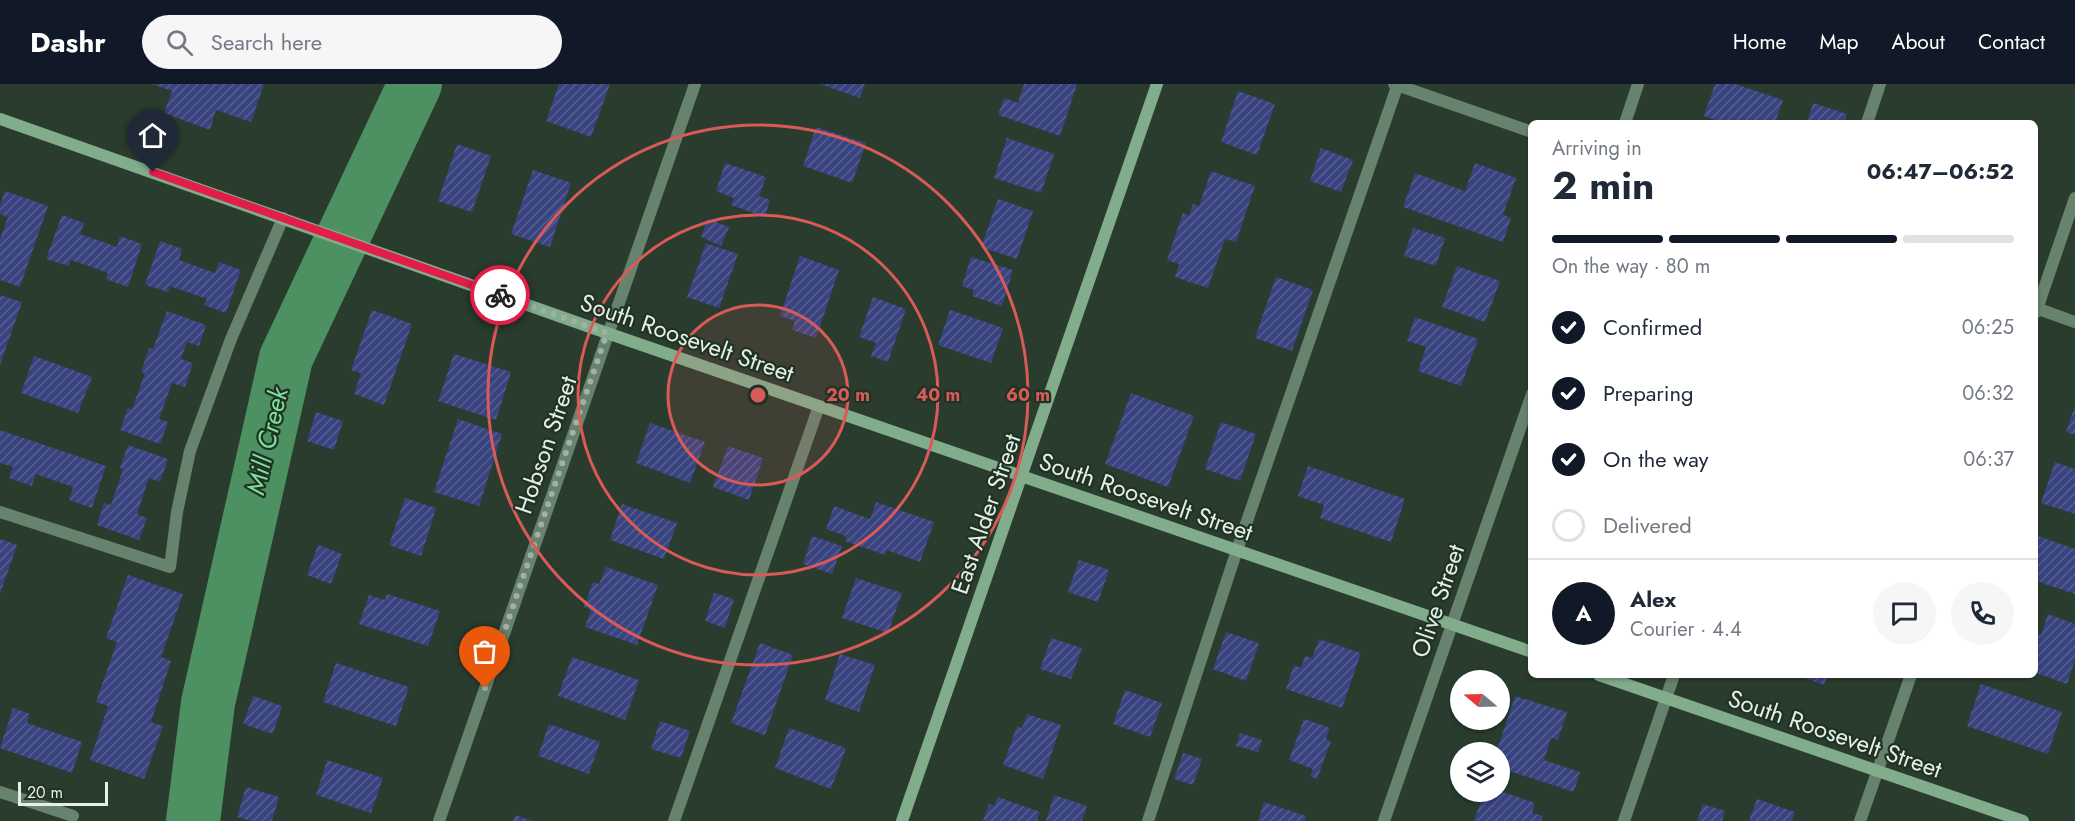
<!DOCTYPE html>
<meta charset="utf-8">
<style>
body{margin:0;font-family:Jost,sans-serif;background:#f6f6f7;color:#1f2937;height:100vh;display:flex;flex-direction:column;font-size:22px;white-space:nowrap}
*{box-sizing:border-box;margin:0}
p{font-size:20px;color:#747a83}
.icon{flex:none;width:33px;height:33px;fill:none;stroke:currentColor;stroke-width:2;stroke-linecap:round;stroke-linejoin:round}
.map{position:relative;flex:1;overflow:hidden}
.panel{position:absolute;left:1528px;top:36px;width:510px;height:558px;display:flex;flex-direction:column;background:#fff;border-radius:9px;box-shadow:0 2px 4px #0004}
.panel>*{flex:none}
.needle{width:39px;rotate:289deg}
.fabs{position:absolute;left:1450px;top:586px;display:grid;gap:12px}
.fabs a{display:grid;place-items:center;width:60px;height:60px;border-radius:50%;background:#fff;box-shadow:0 2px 4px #0004;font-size:30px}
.scale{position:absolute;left:18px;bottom:15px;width:90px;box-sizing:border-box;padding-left:6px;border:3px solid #e4efe6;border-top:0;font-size:16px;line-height:21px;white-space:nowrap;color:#e4efe6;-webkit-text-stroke:4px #1f3224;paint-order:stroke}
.pin{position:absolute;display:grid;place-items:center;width:51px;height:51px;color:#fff;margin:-62px -26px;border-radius:50% 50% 50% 0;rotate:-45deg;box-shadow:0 0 6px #0007}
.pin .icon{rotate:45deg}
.courier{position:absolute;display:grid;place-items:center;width:60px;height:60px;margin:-30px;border:4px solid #e11d48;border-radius:50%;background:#fff;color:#222;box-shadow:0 2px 8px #0007}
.overview em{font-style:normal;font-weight:700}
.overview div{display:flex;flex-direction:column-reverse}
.overview{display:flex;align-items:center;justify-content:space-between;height:102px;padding:0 24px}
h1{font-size:39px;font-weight:700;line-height:45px}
.bar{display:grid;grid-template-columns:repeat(4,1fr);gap:9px 6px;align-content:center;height:72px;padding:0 24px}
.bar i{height:8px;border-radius:4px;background:#e0e1e3}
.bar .active{background:#111827}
.bar p{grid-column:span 4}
.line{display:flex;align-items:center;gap:15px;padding:0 24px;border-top:2px solid #e0e1e3}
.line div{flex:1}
.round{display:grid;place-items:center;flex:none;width:63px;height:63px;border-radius:32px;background:#f6f6f7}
ol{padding:0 24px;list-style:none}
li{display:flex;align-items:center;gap:18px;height:66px}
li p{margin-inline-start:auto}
li .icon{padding:6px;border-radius:50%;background:#111827;color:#fff;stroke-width:4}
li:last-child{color:#747a83}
li i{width:33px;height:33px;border:3px solid #e0e1e3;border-radius:50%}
header{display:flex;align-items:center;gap:36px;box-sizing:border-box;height:84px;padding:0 30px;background:#111827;color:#fff}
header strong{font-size:28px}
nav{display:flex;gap:33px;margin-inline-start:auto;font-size:21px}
.search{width:420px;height:54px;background:#f6f6f7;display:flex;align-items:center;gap:15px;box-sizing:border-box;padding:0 21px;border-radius:33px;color:#747a83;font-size:22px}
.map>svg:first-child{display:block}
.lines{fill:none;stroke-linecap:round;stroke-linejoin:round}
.river{stroke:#4d9162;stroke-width:54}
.building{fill:url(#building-hatch)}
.service{stroke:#67836e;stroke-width:12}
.minor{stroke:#67836e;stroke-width:12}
.secondary{stroke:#81ad8c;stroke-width:12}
.done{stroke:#a3b0a6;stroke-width:6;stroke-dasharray:0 10.8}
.route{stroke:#e11d48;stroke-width:8}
.ring{fill:none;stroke:#da5a58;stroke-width:3}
.labels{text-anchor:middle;stroke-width:4.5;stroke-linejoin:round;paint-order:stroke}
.street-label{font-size:24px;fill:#e4efe6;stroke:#1f3224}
.water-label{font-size:26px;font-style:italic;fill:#7fde9b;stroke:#1f3224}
.centre{fill:#da5a58;stroke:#1f3224;stroke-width:3}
.ring-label{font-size:18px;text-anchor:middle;font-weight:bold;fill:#da5a58;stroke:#1f3224;stroke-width:4.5;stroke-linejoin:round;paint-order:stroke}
</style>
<header>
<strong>Dashr</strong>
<div class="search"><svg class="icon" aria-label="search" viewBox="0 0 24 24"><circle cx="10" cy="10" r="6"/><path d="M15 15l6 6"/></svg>Search here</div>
<nav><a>Home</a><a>Map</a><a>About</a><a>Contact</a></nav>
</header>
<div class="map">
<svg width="2075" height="737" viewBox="0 0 2075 737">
<defs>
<pattern id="building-hatch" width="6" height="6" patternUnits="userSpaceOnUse" patternTransform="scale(1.5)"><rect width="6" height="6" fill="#38437f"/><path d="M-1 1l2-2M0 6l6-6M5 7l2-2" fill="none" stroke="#555e91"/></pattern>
</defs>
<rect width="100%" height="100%" fill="#293c2e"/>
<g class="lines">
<path class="river" d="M193 737 208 619 286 274 415 0"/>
</g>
<path class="building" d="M152 0H264L251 38 216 26 210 46 164 29 172 7Z
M559 0H610L591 53 546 37Z
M820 0H865L860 14Z
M1024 0H1077L1060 52 998 31 1004 14 1018 19Z
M1715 0H1735L1783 16 1775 39H1723L1704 32Z
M1238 7 1275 20 1257 71 1221 58Z
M1813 19 1847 30 1844 39H1807Z
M816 43 866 59 852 99 803 82Z
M1007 54 1054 70 1041 109 994 94Z
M457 60 491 72 472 128 438 117Z
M1321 64 1353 76 1341 108 1310 97Z
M725 79 766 93 759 112 770 116 765 133 731 121 734 114 716 107Z
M1475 79 1516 94 1503 131 1511 134 1503 158 1403 123 1415 89 1465 107Z
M533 86 571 99 550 163 511 150Z
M1211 87 1255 102 1236 158 1225 155 1208 204 1175 193 1179 180 1167 176 1183 129 1189 132 1193 120 1199 122Z
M5 107 48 122 20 203 0 196V155L8 133 0 130V121Z
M998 115 1033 127 1017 175 981 163Z
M62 131 84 139 80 150 117 163 120 152 142 160 128 203 106 195 108 189 89 182 71 176 69 182 46 175Z
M708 135 729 143 721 162 701 153Z
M1413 144 1445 154 1436 182 1404 172Z
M160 157 182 165 179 176 215 189 219 178 241 186 226 229 204 221 207 215 170 202 168 208 145 201Z
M706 159 738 170 719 224 687 213Z
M800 172 839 186 816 254 792 246 795 237 780 232Z
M971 173 1013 186 1002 222 972 212 974 206 962 202Z
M1457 182 1500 197 1485 238 1442 223Z
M1276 193 1313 206 1292 267 1255 254Z
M0 211 22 218 0 281Z
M873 213 906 225 888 278 871 272 876 259 859 253Z
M372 226 412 240 384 321 354 310 361 289 351 286Z
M950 226 1003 244 991 279 938 261Z
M167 227 206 241 199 262 187 258 181 275 193 279 185 303 172 299 159 335 168 338 160 360 120 346 128 324 132 325 145 289 141 288 149 264 153 265Z
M1415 233 1478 255 1461 302 1418 287 1426 263 1407 257Z
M454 270 511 288 496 336 438 317Z
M34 272 92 293 78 329 21 309Z
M1131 309 1194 332 1168 403 1105 380Z
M2075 322V351L2066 348Z
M316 328 343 337 334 366 307 357Z
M458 335 502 350 479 422 434 408Z
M1221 338 1256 350 1240 397 1205 385Z
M650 339 705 358 690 399 636 379Z
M0 346 106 382 92 424 69 416 73 403 36 390 32 402 9 394 13 383 0 379Z
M128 361 168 375 160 398 149 394 137 430 147 434 139 456 97 441 104 419 111 421 123 385 120 384Z
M728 362 763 374 749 416 713 403Z
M2055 378 2075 385V430L2041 419Z
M1308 382 1405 415 1391 458 1320 434 1324 421 1298 412Z
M405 414 436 424 421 472 389 461Z
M876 418 934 438 920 478 887 466 885 471 845 457 846 452 826 445 834 422 870 435Z
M622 420 677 439 664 475 610 456Z
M812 452 842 462 832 490 803 480Z
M2038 452 2075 465V510L2036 497V459Z
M0 455 17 461 0 510Z
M318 461 342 470 331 500 307 491Z
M1079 476 1109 486 1098 518 1068 508Z
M606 483 658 501 637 561 585 543 591 526 584 523 593 498 599 500Z
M128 491 183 510 161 573 171 577 151 638 163 642 144 695 90 676 108 622 96 618 117 558 106 554Z
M856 494 902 509 888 549 842 534Z
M714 509 734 515 725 544 705 537Z
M387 510 440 527 428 562 359 540 369 511 385 516Z
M2048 530 2075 540V576L2067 600 2036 589V549L2041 551Z
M1226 548 1259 559 1246 597 1213 585Z
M1051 554 1082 564 1071 595 1040 585Z
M1319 555 1361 569 1342 624 1286 605 1294 581 1301 584 1305 572 1312 574Z
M760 559 793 571 765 651 731 639Z
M840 570 875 581 859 628 825 616Z
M572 573 639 596 625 636 558 612Z
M336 579 409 603 396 642 323 618Z
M1797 591H1828L1824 601Z
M1981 600 2062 628 2048 670 1967 642Z
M1125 606 1162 619 1150 653 1113 640Z
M253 612 282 622 273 650 243 640Z
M1515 612 1567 628 1558 656 1551 654 1544 676 1580 688 1574 708 1500 684V669H1496Z
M13 624 30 630 27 639 82 658 72 689 0 664Z
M1027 630 1061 641 1043 695 1003 681 1017 642 1022 644Z
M1304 635 1330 644 1326 655 1331 657 1317 695 1310 692 1313 685 1289 676Z
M660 637 690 647 681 674 651 665Z
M549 640 600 658 589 690 538 672Z
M789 644 846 664 831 705 775 684Z
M1240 649 1262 656 1258 668 1236 662Z
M1183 669 1202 675 1193 701 1174 695Z
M327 676 383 694 371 729 316 711Z
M246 703 279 713 272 737H251L237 733Z
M1500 707 1535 719 1532 729 1543 732 1541 737H1474L1484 708Z
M1054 711 1087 722 1082 737H1046Z
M998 713 1040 728 1037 737H983L989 720 994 722Z
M1757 715 1795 728 1792 737H1749Z
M1264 718 1306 732 1305 737H1258Z
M1703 720 1725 727 1722 737H1697Z
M515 731 532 737H513Z"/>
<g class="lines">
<path class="service" d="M1867 39 1880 0
M0 428 170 483 177 428 190 367 231 255 283 134
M674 737 819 322
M1148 737 1237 466 1398 0
M1624 737 1674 591"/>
<path class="minor" d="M1394 0 1532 48
M1625 39 1638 0
M2036 224 2075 238
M2036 228 2075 114
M0 708 73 732
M439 737 695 0
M1384 737 1532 310
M1860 737 1911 591"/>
<path class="secondary" d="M0 35 607 249 1532 568
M1599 591 2023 737
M902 737 1157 0"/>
</g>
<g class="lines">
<path class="done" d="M485 604 607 249 500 211"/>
<path class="route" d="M153 88 500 211"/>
</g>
<circle cx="758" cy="311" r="90" fill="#da5a58" fill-opacity=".12"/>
<g class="ring">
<circle cx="758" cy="311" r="90"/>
<circle cx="758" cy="311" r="180"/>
<circle cx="758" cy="311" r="270"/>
</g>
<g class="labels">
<g class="street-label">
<text transform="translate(687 254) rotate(19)" y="8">South Roosevelt Street</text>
<text transform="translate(546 361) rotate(-71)" y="8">Hobson Street</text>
<text transform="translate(1146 413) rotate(19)" y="8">South Roosevelt Street</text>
<text transform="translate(986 430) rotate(-71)" y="8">East Alder Street</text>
<text transform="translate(1438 517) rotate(-71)" y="8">Olive Street</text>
<text transform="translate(1835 650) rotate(19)" y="8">South Roosevelt Street</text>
</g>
<g class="water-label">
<text transform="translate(267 357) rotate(-77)" y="9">Mill Creek</text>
</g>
</g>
<circle cx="758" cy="311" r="9" class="centre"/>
<g class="ring-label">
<text x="848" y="317">20 m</text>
<text x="938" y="317">40 m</text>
<text x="1028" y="317">60 m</text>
</g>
</svg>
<div class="fabs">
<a><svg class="needle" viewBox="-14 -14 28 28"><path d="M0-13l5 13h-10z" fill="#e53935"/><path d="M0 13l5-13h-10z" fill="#747a83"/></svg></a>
<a><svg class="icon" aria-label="layers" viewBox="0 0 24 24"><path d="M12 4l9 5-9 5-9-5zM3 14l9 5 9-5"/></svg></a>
</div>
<div class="scale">20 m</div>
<div class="pin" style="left:485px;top:604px;background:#ea580c"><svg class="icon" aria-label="bag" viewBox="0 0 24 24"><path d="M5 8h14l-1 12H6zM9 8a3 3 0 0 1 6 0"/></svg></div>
<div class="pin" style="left:153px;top:88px;background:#1f2937"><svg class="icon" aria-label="home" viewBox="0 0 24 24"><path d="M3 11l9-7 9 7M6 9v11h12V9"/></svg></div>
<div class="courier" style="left:500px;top:211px"><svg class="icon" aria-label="bike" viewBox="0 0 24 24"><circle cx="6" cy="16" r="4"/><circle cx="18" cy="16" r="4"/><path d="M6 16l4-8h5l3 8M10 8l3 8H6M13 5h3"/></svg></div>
<section class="panel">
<div class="overview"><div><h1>2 min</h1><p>Arriving in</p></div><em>06:47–06:52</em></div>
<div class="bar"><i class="active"></i><i class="active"></i><i class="active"></i><i></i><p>On the way · 80 m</p></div>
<ol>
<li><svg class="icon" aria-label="check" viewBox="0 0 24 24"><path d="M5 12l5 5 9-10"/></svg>Confirmed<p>06:25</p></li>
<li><svg class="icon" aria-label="check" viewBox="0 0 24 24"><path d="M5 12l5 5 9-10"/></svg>Preparing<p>06:32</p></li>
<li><svg class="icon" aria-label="check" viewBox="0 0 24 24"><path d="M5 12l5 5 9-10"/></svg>On the way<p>06:37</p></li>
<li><i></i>Delivered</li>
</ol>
<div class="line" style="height:108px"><b class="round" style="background:#111827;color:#fff">A</b><div><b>Alex</b><p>Courier · 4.4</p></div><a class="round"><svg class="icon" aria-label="chat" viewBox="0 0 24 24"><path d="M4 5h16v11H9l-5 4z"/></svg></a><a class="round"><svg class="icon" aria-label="phone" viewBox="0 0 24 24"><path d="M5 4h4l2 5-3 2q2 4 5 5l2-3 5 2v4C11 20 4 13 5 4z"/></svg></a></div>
</section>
</div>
